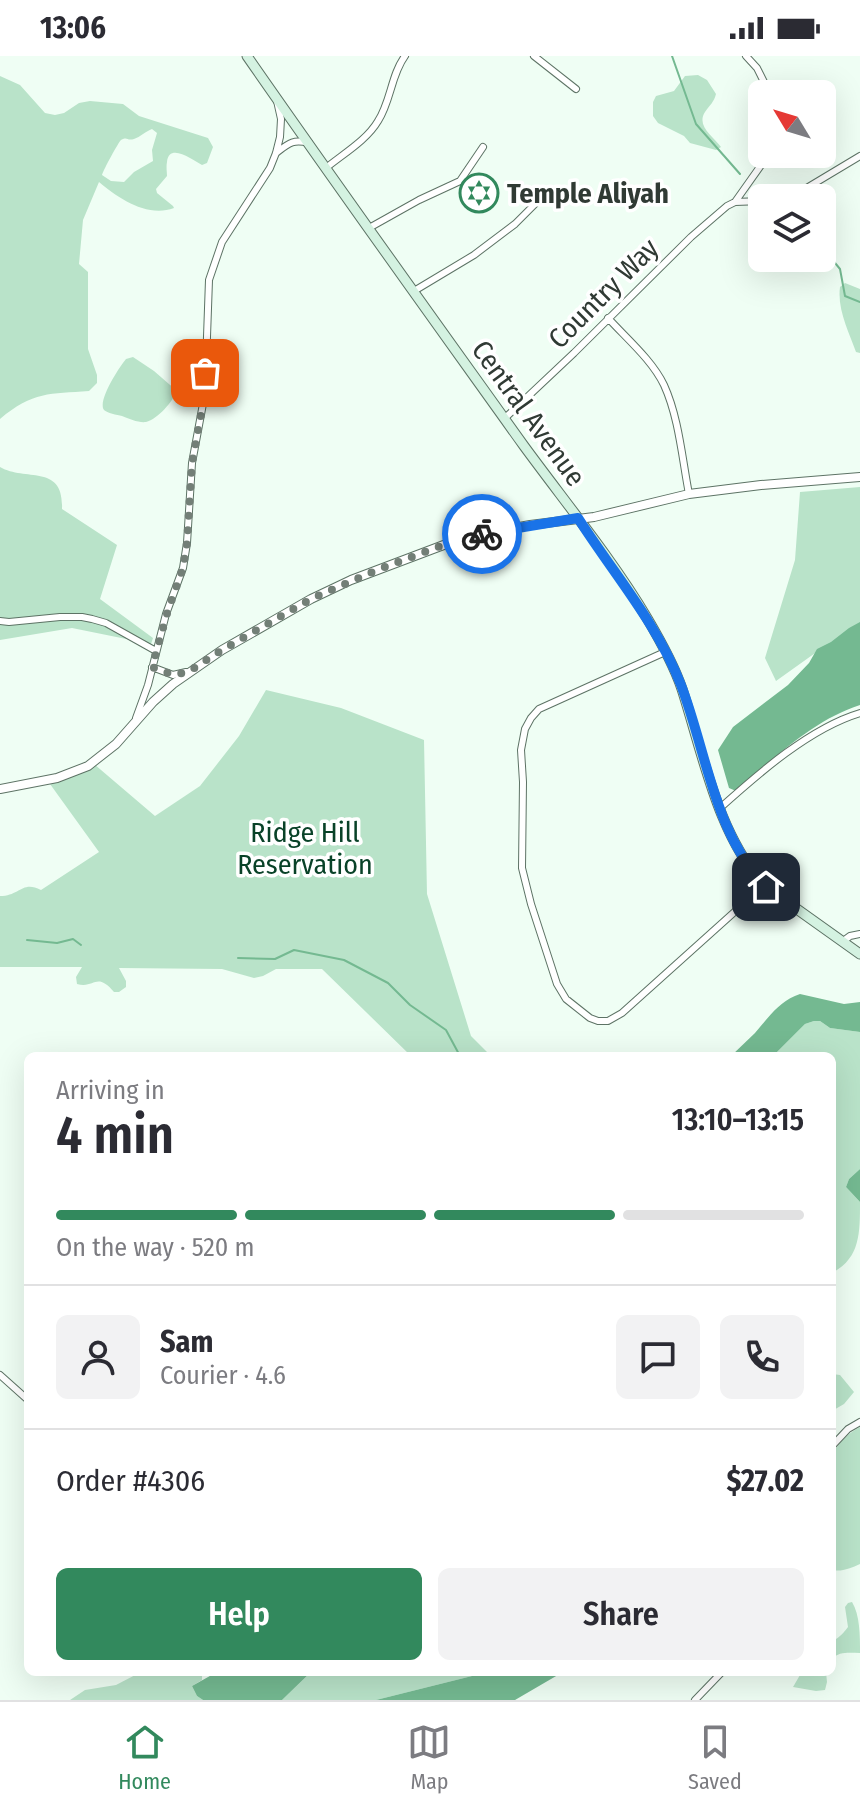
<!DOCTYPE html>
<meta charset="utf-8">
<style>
body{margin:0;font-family:"Fira Sans Condensed",sans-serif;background:#f2f2f3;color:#2b2b33;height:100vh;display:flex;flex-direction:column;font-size:30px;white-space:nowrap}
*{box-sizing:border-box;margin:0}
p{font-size:26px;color:#7c7c81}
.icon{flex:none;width:44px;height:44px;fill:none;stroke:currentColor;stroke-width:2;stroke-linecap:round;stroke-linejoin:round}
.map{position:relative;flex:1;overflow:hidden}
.sheet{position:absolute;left:24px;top:996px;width:812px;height:624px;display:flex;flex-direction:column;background:#fff;border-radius:12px;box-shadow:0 8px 32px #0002}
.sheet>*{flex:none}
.needle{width:52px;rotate:308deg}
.fabs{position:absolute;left:748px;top:24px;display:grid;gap:16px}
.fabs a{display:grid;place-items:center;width:88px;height:88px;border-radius:12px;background:#fff;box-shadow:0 8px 32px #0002;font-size:40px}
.pin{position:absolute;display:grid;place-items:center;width:68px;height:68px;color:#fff;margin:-34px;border-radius:16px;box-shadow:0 4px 12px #0006}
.courier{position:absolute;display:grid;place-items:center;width:80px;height:80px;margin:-40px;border:6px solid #1a73e8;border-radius:50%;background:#fff;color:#222;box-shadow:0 2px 10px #0007}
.summary em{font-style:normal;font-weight:600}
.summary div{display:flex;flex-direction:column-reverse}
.summary{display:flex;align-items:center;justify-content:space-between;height:136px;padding:0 32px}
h1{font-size:52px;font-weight:600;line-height:60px}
.bar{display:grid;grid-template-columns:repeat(4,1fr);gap:12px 8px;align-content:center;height:96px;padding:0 32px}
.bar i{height:10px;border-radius:6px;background:#e1e1e2}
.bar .current{background:#32895d}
.bar p{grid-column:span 4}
.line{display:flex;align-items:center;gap:20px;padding:0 32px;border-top:2px solid #e1e1e2}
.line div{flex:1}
.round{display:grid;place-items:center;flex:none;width:84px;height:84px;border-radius:12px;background:#f2f2f3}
.primary-button{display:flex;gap:16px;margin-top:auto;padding:16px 32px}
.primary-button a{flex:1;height:92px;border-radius:12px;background:#32895d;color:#fff;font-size:32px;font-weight:600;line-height:92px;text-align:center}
.primary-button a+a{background:#f2f2f3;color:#2b2b33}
.status{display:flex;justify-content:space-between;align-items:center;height:56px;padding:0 40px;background:#fff;direction:ltr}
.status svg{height:22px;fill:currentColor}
.tab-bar{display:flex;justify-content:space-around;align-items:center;height:112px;border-top:2px solid #e1e1e2;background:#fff;font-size:22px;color:#7c7c81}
.tab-bar a{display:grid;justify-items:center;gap:4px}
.tab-bar .current{color:#32895d}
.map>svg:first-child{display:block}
.green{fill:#b9e3c9;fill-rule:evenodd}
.water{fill:#74b991}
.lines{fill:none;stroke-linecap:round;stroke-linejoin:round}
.stream{stroke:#74b991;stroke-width:2}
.minor-casing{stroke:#5d7365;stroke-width:8}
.tertiary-casing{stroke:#5d7365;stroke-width:10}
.secondary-casing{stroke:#5d7365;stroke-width:11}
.minor{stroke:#fff;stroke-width:6}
.tertiary{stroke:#fff;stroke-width:8}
.secondary{stroke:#d4f2e1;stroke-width:9}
.done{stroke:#737f77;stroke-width:8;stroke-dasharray:0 14.4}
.route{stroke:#1a73e8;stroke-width:10}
.labels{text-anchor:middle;stroke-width:7;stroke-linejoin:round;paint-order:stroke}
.poi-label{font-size:28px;font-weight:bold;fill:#303a34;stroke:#fff;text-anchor:start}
.street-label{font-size:28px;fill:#303a34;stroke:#fff}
.park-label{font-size:28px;fill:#094228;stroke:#fff}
</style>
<div class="status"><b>13:06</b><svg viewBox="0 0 49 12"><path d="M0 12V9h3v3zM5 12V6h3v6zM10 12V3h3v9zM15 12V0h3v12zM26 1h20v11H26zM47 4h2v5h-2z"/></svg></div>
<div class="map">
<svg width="860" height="1644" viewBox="0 0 860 1644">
<rect width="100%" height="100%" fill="#effef4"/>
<path class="green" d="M698 19 707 24 716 38C714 46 710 49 705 56 696 70 713 80 721 91L716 94 690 87 684 80 658 67 653 60V46L656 40 674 35 685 20Z
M0 20 20 29 45 57 55 59 64 57 79 47 90 45 123 48 139 60 208 82 213 91 207 107 202 109C193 104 169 86 167 106 166 111 167 116 167 120L156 133 157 137 173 150 174 152C147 162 118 142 99 126L83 164 79 208 88 216V293L97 319V327L89 335C50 338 33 335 0 363ZM152 73 157 77 152 94 153 105 134 116 124 126 111 125 102 119C104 113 118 87 121 84 128 80 126 85 134 83 140 81 146 75 152 73Z
M845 227 860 233V297L856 296C849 276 837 253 840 231Z
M133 301 154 315 177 335C173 345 158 363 146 366 139 367 129 363 122 360 117 359 107 357 104 354 97 345 120 310 126 303Z
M0 411C26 426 64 407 62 453L117 489 100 543 153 582 151 588 72 572 0 584Z
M860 431V623L818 595 776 625 765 602 795 504 800 436Z
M266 634 341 652 424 684 427 838 471 980 491 1000H411L322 913H276L263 920 254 922 222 913 119 912 126 925V931L119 936H114C96 915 95 933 77 928L76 921 82 911H0V840C20 840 22 824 41 834L99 796 50 728 72 720 94 708 155 760 200 730 239 680Z
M814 965H820L830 972 860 976V1113L849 1123 846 1131 860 1146C860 1178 860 1202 832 1217V1132L836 1114 832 1102V1000H773L805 968Z
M832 1318 840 1319 854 1336 844 1348 832 1355Z
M860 1371V1508C851 1512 842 1516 832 1514V1398C839 1387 848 1377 860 1371Z
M852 1546C860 1559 860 1580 860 1597 850 1597 839 1595 832 1603 832 1577 835 1589 848 1571L845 1551 848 1547Z
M141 1616H202V1624L192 1630 197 1640 203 1644H70L85 1634 116 1629Z
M311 1616 334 1617 488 1616 376 1644H282Z
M800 1616H826L827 1626 825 1634 816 1635 793 1631 800 1619Z"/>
<path class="water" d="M860 566V649C813 664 773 703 736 735L729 732 718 694 733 671 788 629 809 607 817 593 831 586 849 572Z
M800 938 844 948 860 946V976L830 972 820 965H814L805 968 773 1000H731C739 992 747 985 755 977 769 961 779 945 800 938Z
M860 1113V1146L846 1131 849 1123Z
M217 1616H311L282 1644H203L197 1640 192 1630Z
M488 1616H563L515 1644H376Z"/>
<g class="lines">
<path class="stream" d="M672 0 696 68 740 118
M822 191 840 213 845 240 860 246
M27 884 57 887 73 883 81 889
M238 902 275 903 294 894 344 904 388 927 410 949 446 974 460 1000"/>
<defs>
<path id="minor" d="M534 0 576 33
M746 0 757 12 770 38
M276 97C289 87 293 83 309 87
M326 112C343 98 367 84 378 65 391 45 391 19 405 0
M790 142 860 100
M735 146 769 98
M369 172 419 144 460 125 483 91
M414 235 474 199 515 168 535 148
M608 262C627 283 652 304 664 329 679 362 682 402 689 438
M505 362 574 297 691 181 727 150 735 146 762 145
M0 565 9 566 60 561H82L92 563 106 567 156 595
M665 596 539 653 531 662 525 673 521 694 523 726 522 812 531 848 557 928 566 943 590 962 598 965H608L622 957 740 851 766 831
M152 611 173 619 186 616
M136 662 148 629 166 558 183 512 187 487 192 407 205 337 209 224 222 186 270 112 276 97 280 81 281 63 277 45
M720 752C759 717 810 672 860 657
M842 886 850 880 860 878
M0 1319 28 1344
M832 1390 848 1373 860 1366
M695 1644 722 1616"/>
<path id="tertiary" d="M0 733 57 722 88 710 116 688 153 646 173 628 222 594 311 543 351 524 449 487 480 478 530 469 594 461 689 438 761 429 860 421"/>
<path id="secondary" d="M247 0C338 131 431 260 524 390 565 446 612 503 647 562 660 584 674 609 682 633 703 698 718 781 766 831L860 898"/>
</defs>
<use href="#minor" class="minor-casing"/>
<use href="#tertiary" class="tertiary-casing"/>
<use href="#secondary" class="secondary-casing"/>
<use href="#minor" class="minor"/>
<use href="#tertiary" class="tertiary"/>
<use href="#secondary" class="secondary"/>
</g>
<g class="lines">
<path class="done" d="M205 317 202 353 192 407 187 487 183 512 168 554 152 611 173 619 188 616 222 594 311 543 377 514 454 485 482 478"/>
<path class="route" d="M482 478 578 462C613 517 657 567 681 629 707 697 714 777 766 831"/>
</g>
<defs>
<symbol id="synagogue-ring" viewBox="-11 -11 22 22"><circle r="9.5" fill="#fff" stroke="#32895d" stroke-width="1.5"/><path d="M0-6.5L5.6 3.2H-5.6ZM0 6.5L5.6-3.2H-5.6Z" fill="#32895d"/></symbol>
</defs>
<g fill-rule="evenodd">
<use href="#synagogue-ring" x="457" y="115" width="44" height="44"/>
</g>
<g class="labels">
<g class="poi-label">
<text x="507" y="147">Temple Aliyah</text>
</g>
<g class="street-label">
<text transform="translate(603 237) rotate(-45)" y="10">Country Way</text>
<text transform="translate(529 357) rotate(54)" y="10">Central Avenue</text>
</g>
<g class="park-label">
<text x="305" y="786">Ridge Hill<tspan x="305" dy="32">Reservation</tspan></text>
</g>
</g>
</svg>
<div class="fabs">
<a><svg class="needle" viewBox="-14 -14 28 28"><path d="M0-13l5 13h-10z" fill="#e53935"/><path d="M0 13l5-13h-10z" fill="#7c7c81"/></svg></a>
<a><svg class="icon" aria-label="layers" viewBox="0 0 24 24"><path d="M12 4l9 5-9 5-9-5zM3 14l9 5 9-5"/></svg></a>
</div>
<div class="pin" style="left:205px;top:317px;background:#ea580c"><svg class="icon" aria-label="bag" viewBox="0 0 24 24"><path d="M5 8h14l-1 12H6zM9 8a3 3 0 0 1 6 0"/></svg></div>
<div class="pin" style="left:766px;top:831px;background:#1f2937"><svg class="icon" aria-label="home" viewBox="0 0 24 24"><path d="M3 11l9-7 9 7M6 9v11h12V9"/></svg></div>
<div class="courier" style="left:482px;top:478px"><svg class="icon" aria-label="bike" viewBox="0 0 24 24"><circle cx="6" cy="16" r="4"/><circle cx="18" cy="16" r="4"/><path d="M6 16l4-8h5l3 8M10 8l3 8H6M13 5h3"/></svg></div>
<section class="sheet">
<div class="summary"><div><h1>4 min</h1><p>Arriving in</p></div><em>13:10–13:15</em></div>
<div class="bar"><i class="current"></i><i class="current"></i><i class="current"></i><i></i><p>On the way · 520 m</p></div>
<div class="line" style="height:144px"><a class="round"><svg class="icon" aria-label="person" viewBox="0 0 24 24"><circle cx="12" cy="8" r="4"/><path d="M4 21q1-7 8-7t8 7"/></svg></a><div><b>Sam</b><p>Courier · 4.6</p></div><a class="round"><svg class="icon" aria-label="chat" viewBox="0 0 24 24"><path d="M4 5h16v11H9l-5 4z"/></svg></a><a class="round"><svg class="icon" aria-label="phone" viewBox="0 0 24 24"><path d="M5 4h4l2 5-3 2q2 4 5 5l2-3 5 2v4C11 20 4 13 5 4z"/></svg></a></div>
<div class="line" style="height:104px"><div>Order #4306</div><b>$27.02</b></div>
<div class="primary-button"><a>Help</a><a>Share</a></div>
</section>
</div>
<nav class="tab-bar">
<a class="current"><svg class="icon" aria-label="home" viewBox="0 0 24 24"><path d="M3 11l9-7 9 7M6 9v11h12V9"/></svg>Home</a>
<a><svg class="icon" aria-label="map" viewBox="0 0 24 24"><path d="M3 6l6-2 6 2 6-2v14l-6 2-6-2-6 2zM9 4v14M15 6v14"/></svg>Map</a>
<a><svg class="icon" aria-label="saved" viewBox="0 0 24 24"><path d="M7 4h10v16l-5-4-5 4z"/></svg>Saved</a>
</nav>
